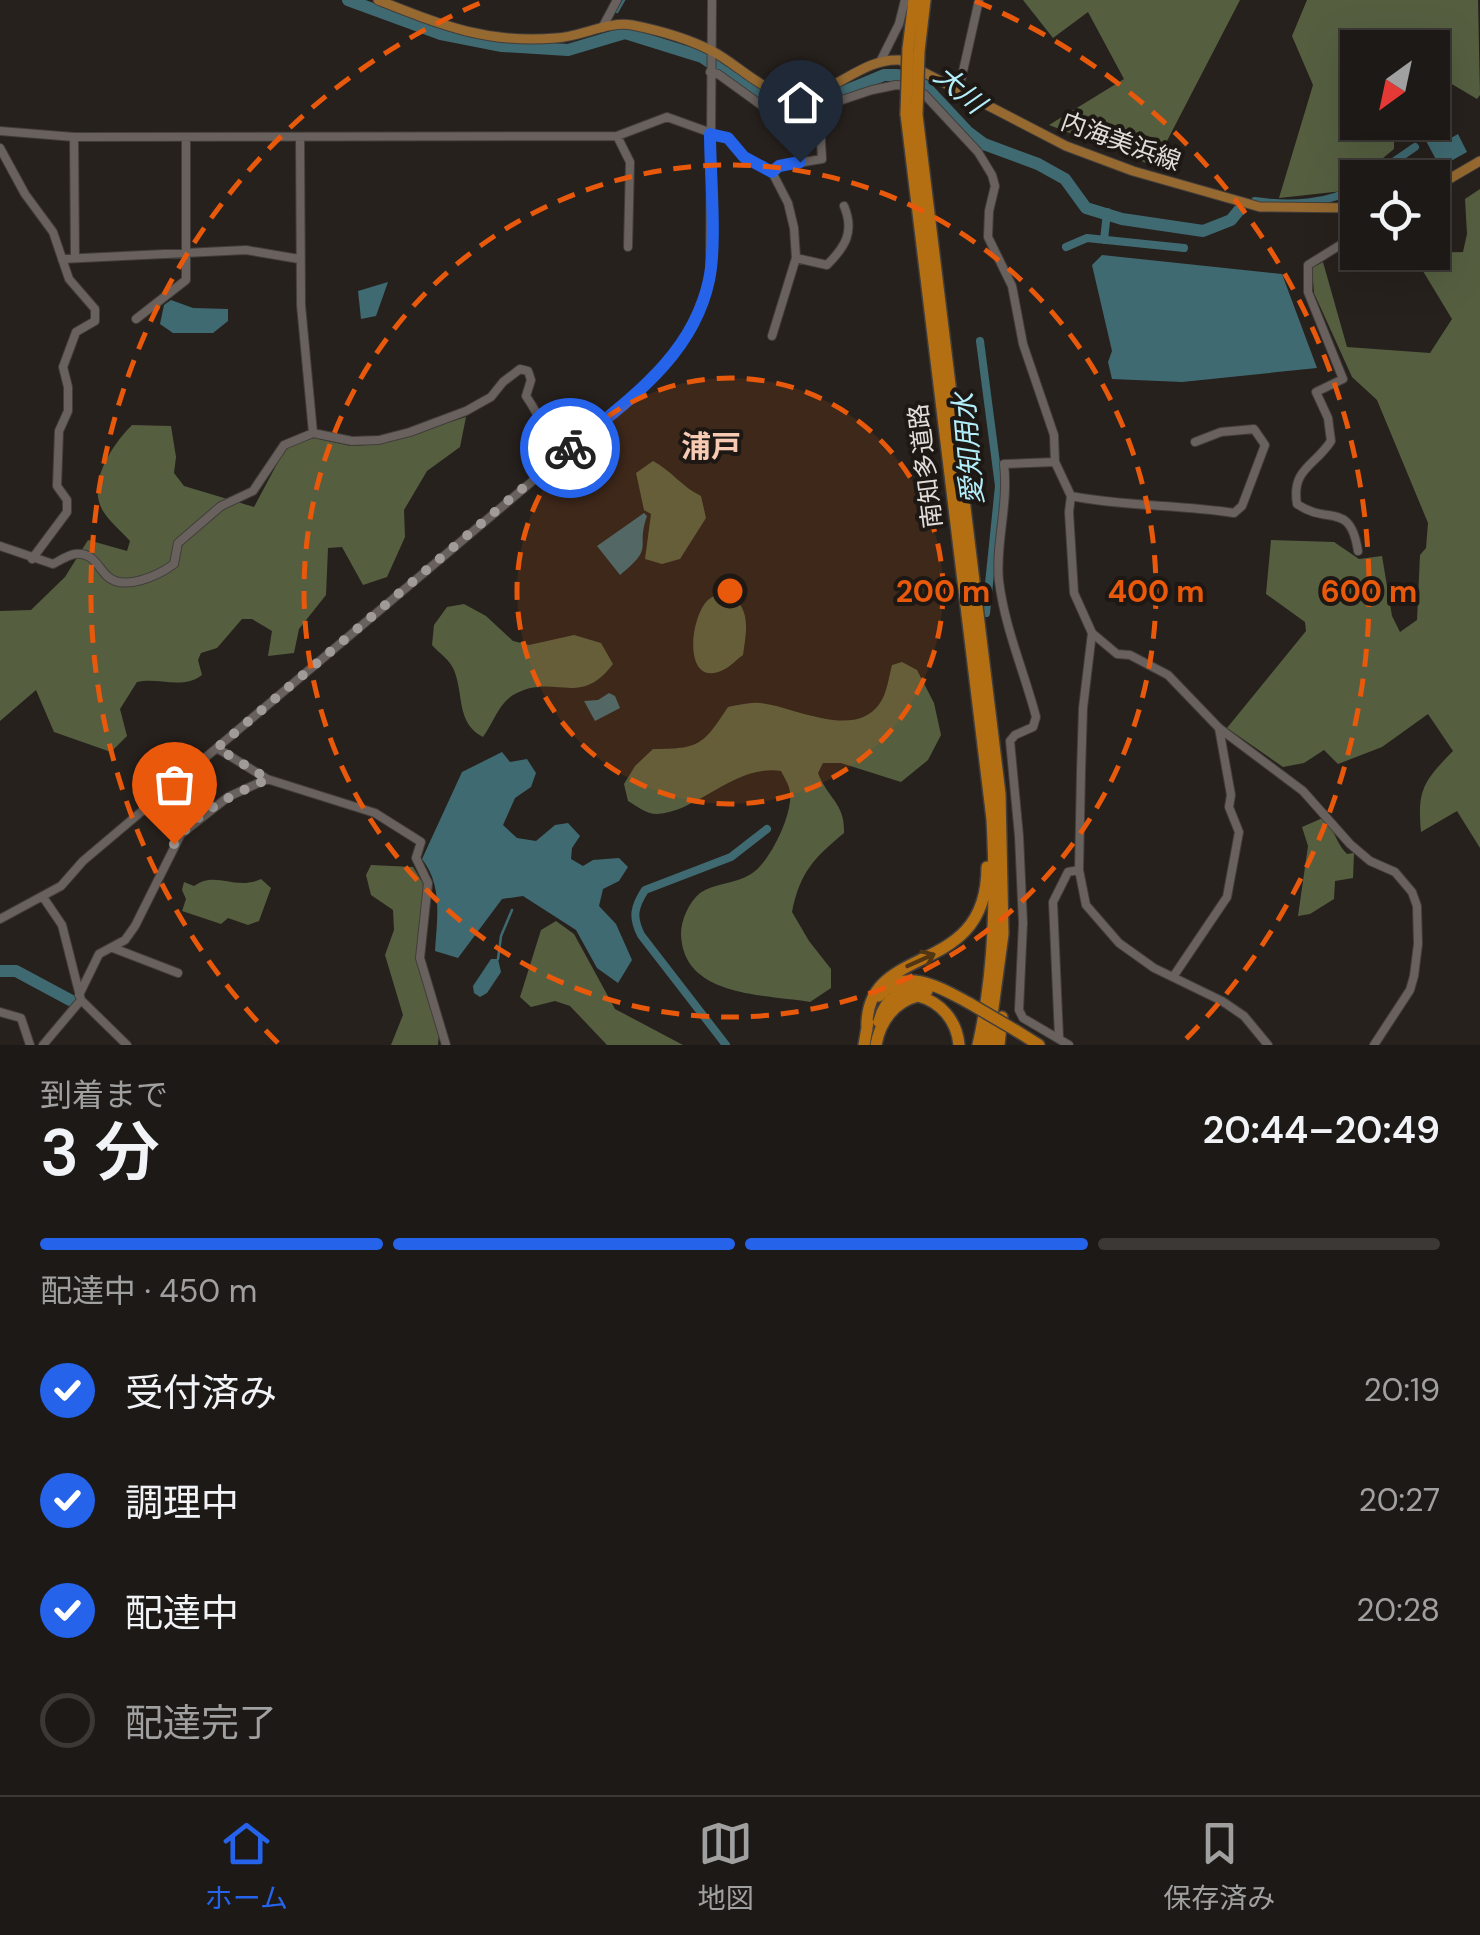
<!DOCTYPE html>
<html lang="ja">
<meta charset="utf-8">
<style>
body{margin:0;font-family:"DM Sans","Noto Sans JP",sans-serif;background:#2a2623;color:#f1f3f6;height:100vh;display:flex;flex-direction:column;font-size:38px;white-space:nowrap}
*{box-sizing:border-box;margin:0}
p{font-size:32px;color:#a0a0a1}
.icon{flex:none;width:55px;height:55px;fill:none;stroke:currentColor;stroke-width:2;stroke-linecap:round;stroke-linejoin:round}
.map{position:relative;height:1045px;overflow:hidden}
.sheet{display:flex;flex-direction:column;background:#1d1916;flex:1}
.sheet>*{flex:none}
.needle{width:65px;rotate:213deg}
.buttons{position:absolute;left:1340px;top:30px;display:grid;gap:20px}
.buttons a{display:grid;place-items:center;width:110px;height:110px;border-radius:0px;background:#1d1916;box-shadow:0 10px 40px #0002,0 0 0 2px #3b3835;font-size:50px}
.pin{position:absolute;display:grid;place-items:center;width:85px;height:85px;color:#fff;margin:-102px -42px;border-radius:50% 50% 50% 0;rotate:-45deg;box-shadow:0 0 10px #0007}
.pin .icon{rotate:45deg}
.courier{position:absolute;display:grid;place-items:center;width:100px;height:100px;margin:-50px;border:8px solid #2563eb;border-radius:50%;background:#fff;color:#222;box-shadow:0 2px 12px #0007}
.overview em{font-style:normal;font-weight:600}
.overview div{display:flex;flex-direction:column-reverse}
.overview{display:flex;align-items:center;justify-content:space-between;height:170px;padding:0 40px}
h1{font-size:65px;font-weight:600;line-height:75px}
.bar{display:grid;grid-template-columns:repeat(4,1fr);gap:15px 10px;align-content:center;height:120px;padding:0 40px}
.bar i{height:12px;border-radius:8px;background:#3b3835}
.bar .on{background:#2563eb}
.bar p{grid-column:span 4}
ol{padding:0 40px;list-style:none}
li{display:flex;align-items:center;gap:30px;height:110px}
li p{margin-inline-start:auto}
li .icon{padding:10px;border-radius:50%;background:#2563eb;color:#fff;stroke-width:4}
li:last-child{color:#a0a0a1}
li i{width:55px;height:55px;border:5px solid #3b3835;border-radius:50%}
.dock{display:flex;justify-content:space-around;align-items:center;height:140px;border-top:2px solid #3b3835;background:#1d1916;font-size:28px;color:#a0a0a1}
.dock a{display:grid;justify-items:center;gap:5px}
.dock .on{color:#2563eb}
.map>svg:first-child{display:block}
.forest{fill:#555f40}
.water{fill:#3f6a72}
.lines{fill:none;stroke-linecap:round;stroke-linejoin:round}
.stream{stroke:#3f6a72;stroke-width:2.5}
.canal{stroke:#3f6a72;stroke-width:8}
.river{stroke:#3f6a72;stroke-width:12}
.minor-casing{stroke:#423d3b;stroke-width:10}
.major-casing{stroke:#423d3b;stroke-width:11}
.highway-casing{stroke:#423d3b;stroke-width:14}
.minor{stroke:#69615d;stroke-width:8}
.major{stroke:#956930;stroke-width:9}
.highway{stroke:#b36f12;stroke-width:11}
.highway-bridge-casing{stroke:#423d3b;stroke-width:14;stroke-linecap:butt}
.highway-bridge{stroke:#b36f12;stroke-width:11}
.oneway{stroke:#523613}
.done{stroke:#a09b98;stroke-width:10;stroke-dasharray:0 18}
.route{stroke:#2563eb;stroke-width:12}
.ring{fill:none;stroke:#e8590c;stroke-width:5;stroke-dasharray:18 12}
.labels{text-anchor:middle;stroke-width:8;stroke-linejoin:round;paint-order:stroke}
.street-label{font-size:25px;fill:#e1dddb;stroke:#1e1814}
.water-label{font-size:28px;font-style:italic;fill:#b2effb;stroke:#1e1814}
.quarter-label{font-size:30px;font-weight:bold;fill:#f7cab3;stroke:#1e1814}
.centre{fill:#e8590c;stroke:#1e1814;stroke-width:5}
.ring-label{font-size:30px;text-anchor:middle;font-weight:bold;fill:#e8590c;stroke:#1e1814;stroke-width:8;stroke-linejoin:round;paint-order:stroke}
</style>
<div class="map">
<svg width="1480" height="1045" viewBox="0 0 1480 1045">
<rect width="100%" height="100%" fill="#27211d"/>
<path class="forest" d="M1023 0H1240L1154 166 1049 125 1124 79 1088 12 1053 38Z
M1307 0H1478L1480 95 1477 99 1445 80 1433 89 1432 48H1358V122L1394 123V149L1343 191 1279 198 1313 85 1292 36Z
M1480 189V848L1457 811 1421 832C1417 789 1424 781 1453 751L1428 714 1382 747 1338 764 1324 750 1304 763 1283 767 1227 728 1306 631 1305 622 1266 594 1271 540 1334 542 1359 559 1382 556 1392 616 1400 632 1417 620 1420 555 1426 548 1428 523 1377 400 1352 377 1314 293 1312 268 1323 262 1347 347 1430 353 1452 319 1412 253 1463 252 1467 234 1465 199Z
M466 417 460 447 427 471 404 510 405 537 387 577 363 585 342 547 328 548 326 595 299 629 294 653 268 656 272 631 252 619H242L217 648 201 653 198 660 202 675C183 690 158 677 137 682L120 709 127 736 111 752 54 732 36 690 0 721V611L31 610 65 577 88 540 127 551 130 541C121 531 109 521 103 511 86 483 113 444 132 425L171 426 176 457 174 473 184 486 254 507 286 447 314 438 351 446 379 444Z
M653 461C672 471 682 487 701 496L706 518 680 559 662 564 645 559 651 514 644 510 636 473Z
M723 592C752 604 747 628 743 655 737 659 730 667 723 670 683 689 689 618 708 600 712 596 718 595 723 592Z
M464 604 486 616 513 641 529 645 574 635 601 643 613 664C580 708 556 674 517 693 499 701 494 722 483 737 456 723 464 695 454 670 450 660 439 653 432 645L434 625 447 607Z
M902 662 917 670 934 703 941 735 928 760 901 782 841 763H823L818 773C828 799 845 803 844 833 814 858 800 872 792 912L809 941 831 969V988L810 1002C762 994 683 997 681 934 681 920 689 902 700 893 714 883 736 884 751 874 769 864 793 814 790 793 790 786 784 777 781 771 734 764 698 812 657 814 646 814 637 806 628 801L624 784 635 766 653 749C700 749 703 745 728 707 739 705 750 702 760 703 793 706 855 741 880 703 887 693 889 676 892 665Z
M1325 817C1333 828 1338 846 1347 854L1354 853 1353 878 1335 881 1334 899 1310 914 1298 916 1308 846 1302 827Z
M371 865 413 867 424 885 418 957 439 1034 438 1045H391L403 1015 385 955 394 930 393 910 371 895 366 875Z
M261 879 271 888 259 921 248 925 228 918 221 924 182 911 186 899 182 890 184 882 194 886C216 870 234 891 261 879Z
M556 921 574 934 615 1009 683 1045H607L570 1006 555 1001 531 1007 520 997 541 930Z"/>
<path class="water" d="M1440 131 1442 135 1447 132 1451 138 1458 134 1467 152 1440 167 1425 139Z
M1102 255 1282 274 1317 368 1182 382 1112 379 1108 362 1112 351 1092 265Z
M388 282 376 316 361 319 358 291Z
M171 300 193 308 228 309V321L213 333H173L160 324 164 305Z
M644 513 647 516C635 550 656 546 620 575L597 546Z
M609 693 615 696 620 708 595 721 584 701 598 700Z
M198 749 201 754 174 777 169 776 171 764 160 753Z
M502 752 510 762 527 759 536 773 531 787 515 798 503 825 517 838 536 841 555 825 568 823 580 836 572 848 571 859 583 866 593 860 619 858 628 867 619 881 603 889 599 906 616 924 632 960 618 983 597 968 576 930 523 896 502 899 458 958 435 951C437 919 443 886 422 859L462 772Z
M491 959H498L501 972 487 993 480 997 474 993 473 986Z"/>
<g class="lines">
<path class="stream" d="M617 12 624 0
M498 959 501 936 512 910"/>
<path class="canal" d="M1370 178 1415 147
M1255 201C1288 206 1329 205 1358 186
M1104 240 1107 212
M1066 247 1087 238 1184 248
M980 341 999 486 986 613
M726 1045 641 935C632 917 634 907 645 890L731 857 767 829"/>
<path class="river" d="M348 0 441 34 502 46 568 50 625 33 702 57 765 99 793 109 814 104 884 75H897L924 85 968 132 984 144 1038 164 1065 179 1086 208 1122 219 1203 231 1231 220 1240 209
M0 971H16L70 1000"/>
<defs>
<path id="minor" d="M602 28 617 0
M881 60 899 24 905 0
M710 72 718 74 765 108 797 115 872 90 896 85 912 87 924 94 978 152 992 175 995 186 989 211 988 237 1012 286 1023 344 1054 435 1055 462 1071 496 1069 512 1074 593 1092 633 1117 654 1130 655 1168 675 1219 728 1303 791 1350 844 1370 861 1395 872 1412 892 1417 906 1418 944 1414 976 1410 990 1374 1045
M959 89 979 0
M0 131 74 137 617 136 667 117 728 139 744 157 772 172 788 203 794 228 796 258 772 336
M617 136 630 162 628 247
M74 137 75 258
M300 137 301 305 313 433
M0 148 25 194 53 232 69 279 95 309V321L76 332 63 367 68 387V411L59 431 57 486 67 500V512L32 559
M772 172 779 166 822 159 819 109
M1358 234 1308 265V292L1343 379 1316 392 1328 418 1331 441C1315 466 1291 469 1297 504 1328 526 1350 500 1358 551
M796 258 827 265C845 247 855 232 844 206
M62 259 246 250 299 259
M136 319 186 280V138
M1055 462 1004 464C1009 505 995 545 999 581 1005 629 1024 671 1036 717L1033 727 1015 735 1010 741 1019 836 1023 923 1019 1010 1023 1018 1069 1045
M1071 496C1125 507 1179 504 1234 513L1242 506 1265 445 1254 429 1221 432 1195 442
M0 546 53 564C59 561 68 555 75 554 93 552 97 566 107 576 124 592 159 575 174 564L178 543 221 506 253 491 284 445 313 433 352 441 379 440 410 432 466 411 491 397 503 382 520 369 528 371 531 380 526 396C543 421 549 437 547 467
M1092 633 1083 708 1081 772 1079 870 1086 905 1119 943 1154 968 1222 1001 1244 1016 1268 1045
M217 748 267 779 375 813 421 842 416 858 428 883 420 958 446 1045
M43 897 62 925 81 1000 127 1045
M0 919 61 886 83 861 645 386C680 352 696 323 710 277L712 0
M113 948 178 973
M1173 977 1227 897 1239 832 1229 807 1231 795 1219 728
M79 995 99 954 125 940 135 926 181 834 228 797 267 779
M0 1012 21 1018 30 1045
M1059 1037 1053 902 1068 872 1079 870
M43 1045 81 1000"/>
<path id="major" d="M378 0C441 25 487 44 556 38 581 37 607 21 632 25 657 30 689 39 712 51 738 64 769 99 800 96 836 93 862 58 900 60L1066 146 1133 171 1260 207 1358 208
M1432 189 1480 161"/>
<path id="highway" d="M908 49 914 0
M919 51 925 0
M906 114 992 819C996 895 995 970 978 1045
M917 115 1000 794 1003 934 988 1045
M879 996C905 965 941 988 969 1003
M879 1022C884 998 903 986 927 991
M867 1030C863 939 987 982 987 867
M1015 1030 1039 1045
M864 1045 868 1022
M876 1045C880 1022 894 1002 918 996 941 1002 957 1021 959 1045
M999 1045 1002 1017"/>
</defs>
<use href="#minor" class="minor-casing"/>
<use href="#major" class="major-casing"/>
<use href="#highway" class="highway-casing"/>
<use href="#minor" class="minor"/>
<use href="#major" class="major"/>
<use href="#highway" class="highway"/>
<defs>
<path id="highway-bridge" d="M906 114 908 49
M917 115 919 51
M969 1003 1015 1030"/>
</defs>
<use href="#highway-bridge" class="highway-bridge-casing"/>
<use href="#highway-bridge" class="highway-bridge"/>
</g>
<defs><path id="oneway-shaft" d="M-6 0H5M1.5-3L5.5 0L1.5 3" fill="none" stroke-width="1.6" stroke-linecap="round" stroke-linejoin="round" transform="scale(2.5)"/></defs>
<use class="oneway" href="#oneway-shaft" transform="translate(921 960) rotate(-24)"/>
<g class="lines">
<path class="done" d="M174 844C195 812 234 794 268 779L217 748 570 448"/>
<path class="route" d="M570 448C627 401 693 357 709 280 717 243 710 174 710 134L728 138 744 157 772 172 779 166 800 162"/>
</g>
<circle cx="730" cy="591" r="213" fill="#e8590c" fill-opacity=".12"/>
<g class="ring">
<circle cx="730" cy="591" r="213"/>
<circle cx="730" cy="591" r="426"/>
<path d="M278 1043A639 639 0 0 1 485 1M975 1A639 639 0 0 1 1182 1043"/>
</g>
<g class="labels">
<g class="street-label">
<text transform="translate(1121 141) rotate(20)" y="9">内海美浜線</text>
<text transform="translate(925 466) rotate(-97)" y="9">南知多道路</text>
</g>
<g class="water-label">
<text transform="translate(960 89) rotate(41)" y="10">大川</text>
<text transform="translate(968 449) rotate(-95)" y="10">愛知用水</text>
</g>
<g class="quarter-label">
<text x="711" y="457">浦戸</text>
</g>
</g>
<circle cx="730" cy="591" r="15" class="centre"/>
<g class="ring-label">
<text x="943" y="602">200 m</text>
<text x="1156" y="602">400 m</text>
<text x="1369" y="602">600 m</text>
</g>
</svg>
<div class="buttons">
<a><svg class="needle" viewBox="-14 -14 28 28"><path d="M0-13l5 13h-10z" fill="#e53935"/><path d="M0 13l5-13h-10z" fill="#a0a0a1"/></svg></a>
<a><svg class="icon" aria-label="locate" viewBox="0 0 24 24"><circle cx="12" cy="12" r="6"/><path d="M12 2v4M12 18v4M2 12h4M18 12h4"/></svg></a>
</div>
<div class="pin" style="left:174px;top:844px;background:#ea580c"><svg class="icon" aria-label="bag" viewBox="0 0 24 24"><path d="M5 8h14l-1 12H6zM9 8a3 3 0 0 1 6 0"/></svg></div>
<div class="pin" style="left:800px;top:162px;background:#1f2937"><svg class="icon" aria-label="home" viewBox="0 0 24 24"><path d="M3 11l9-7 9 7M6 9v11h12V9"/></svg></div>
<div class="courier" style="left:570px;top:448px"><svg class="icon" aria-label="bike" viewBox="0 0 24 24"><circle cx="6" cy="16" r="4"/><circle cx="18" cy="16" r="4"/><path d="M6 16l4-8h5l3 8M10 8l3 8H6M13 5h3"/></svg></div>
</div>
<section class="sheet">
<div class="overview"><div><h1>3 分</h1><p>到着まで</p></div><em>20:44–20:49</em></div>
<div class="bar"><i class="on"></i><i class="on"></i><i class="on"></i><i></i><p>配達中 · 450 m</p></div>
<ol>
<li><svg class="icon" aria-label="check" viewBox="0 0 24 24"><path d="M5 12l5 5 9-10"/></svg>受付済み<p>20:19</p></li>
<li><svg class="icon" aria-label="check" viewBox="0 0 24 24"><path d="M5 12l5 5 9-10"/></svg>調理中<p>20:27</p></li>
<li><svg class="icon" aria-label="check" viewBox="0 0 24 24"><path d="M5 12l5 5 9-10"/></svg>配達中<p>20:28</p></li>
<li><i></i>配達完了</li>
</ol>
</section>
<nav class="dock">
<a class="on"><svg class="icon" aria-label="home" viewBox="0 0 24 24"><path d="M3 11l9-7 9 7M6 9v11h12V9"/></svg>ホーム</a>
<a><svg class="icon" aria-label="map" viewBox="0 0 24 24"><path d="M3 6l6-2 6 2 6-2v14l-6 2-6-2-6 2zM9 4v14M15 6v14"/></svg>地図</a>
<a><svg class="icon" aria-label="saved" viewBox="0 0 24 24"><path d="M7 4h10v16l-5-4-5 4z"/></svg>保存済み</a>
</nav>
